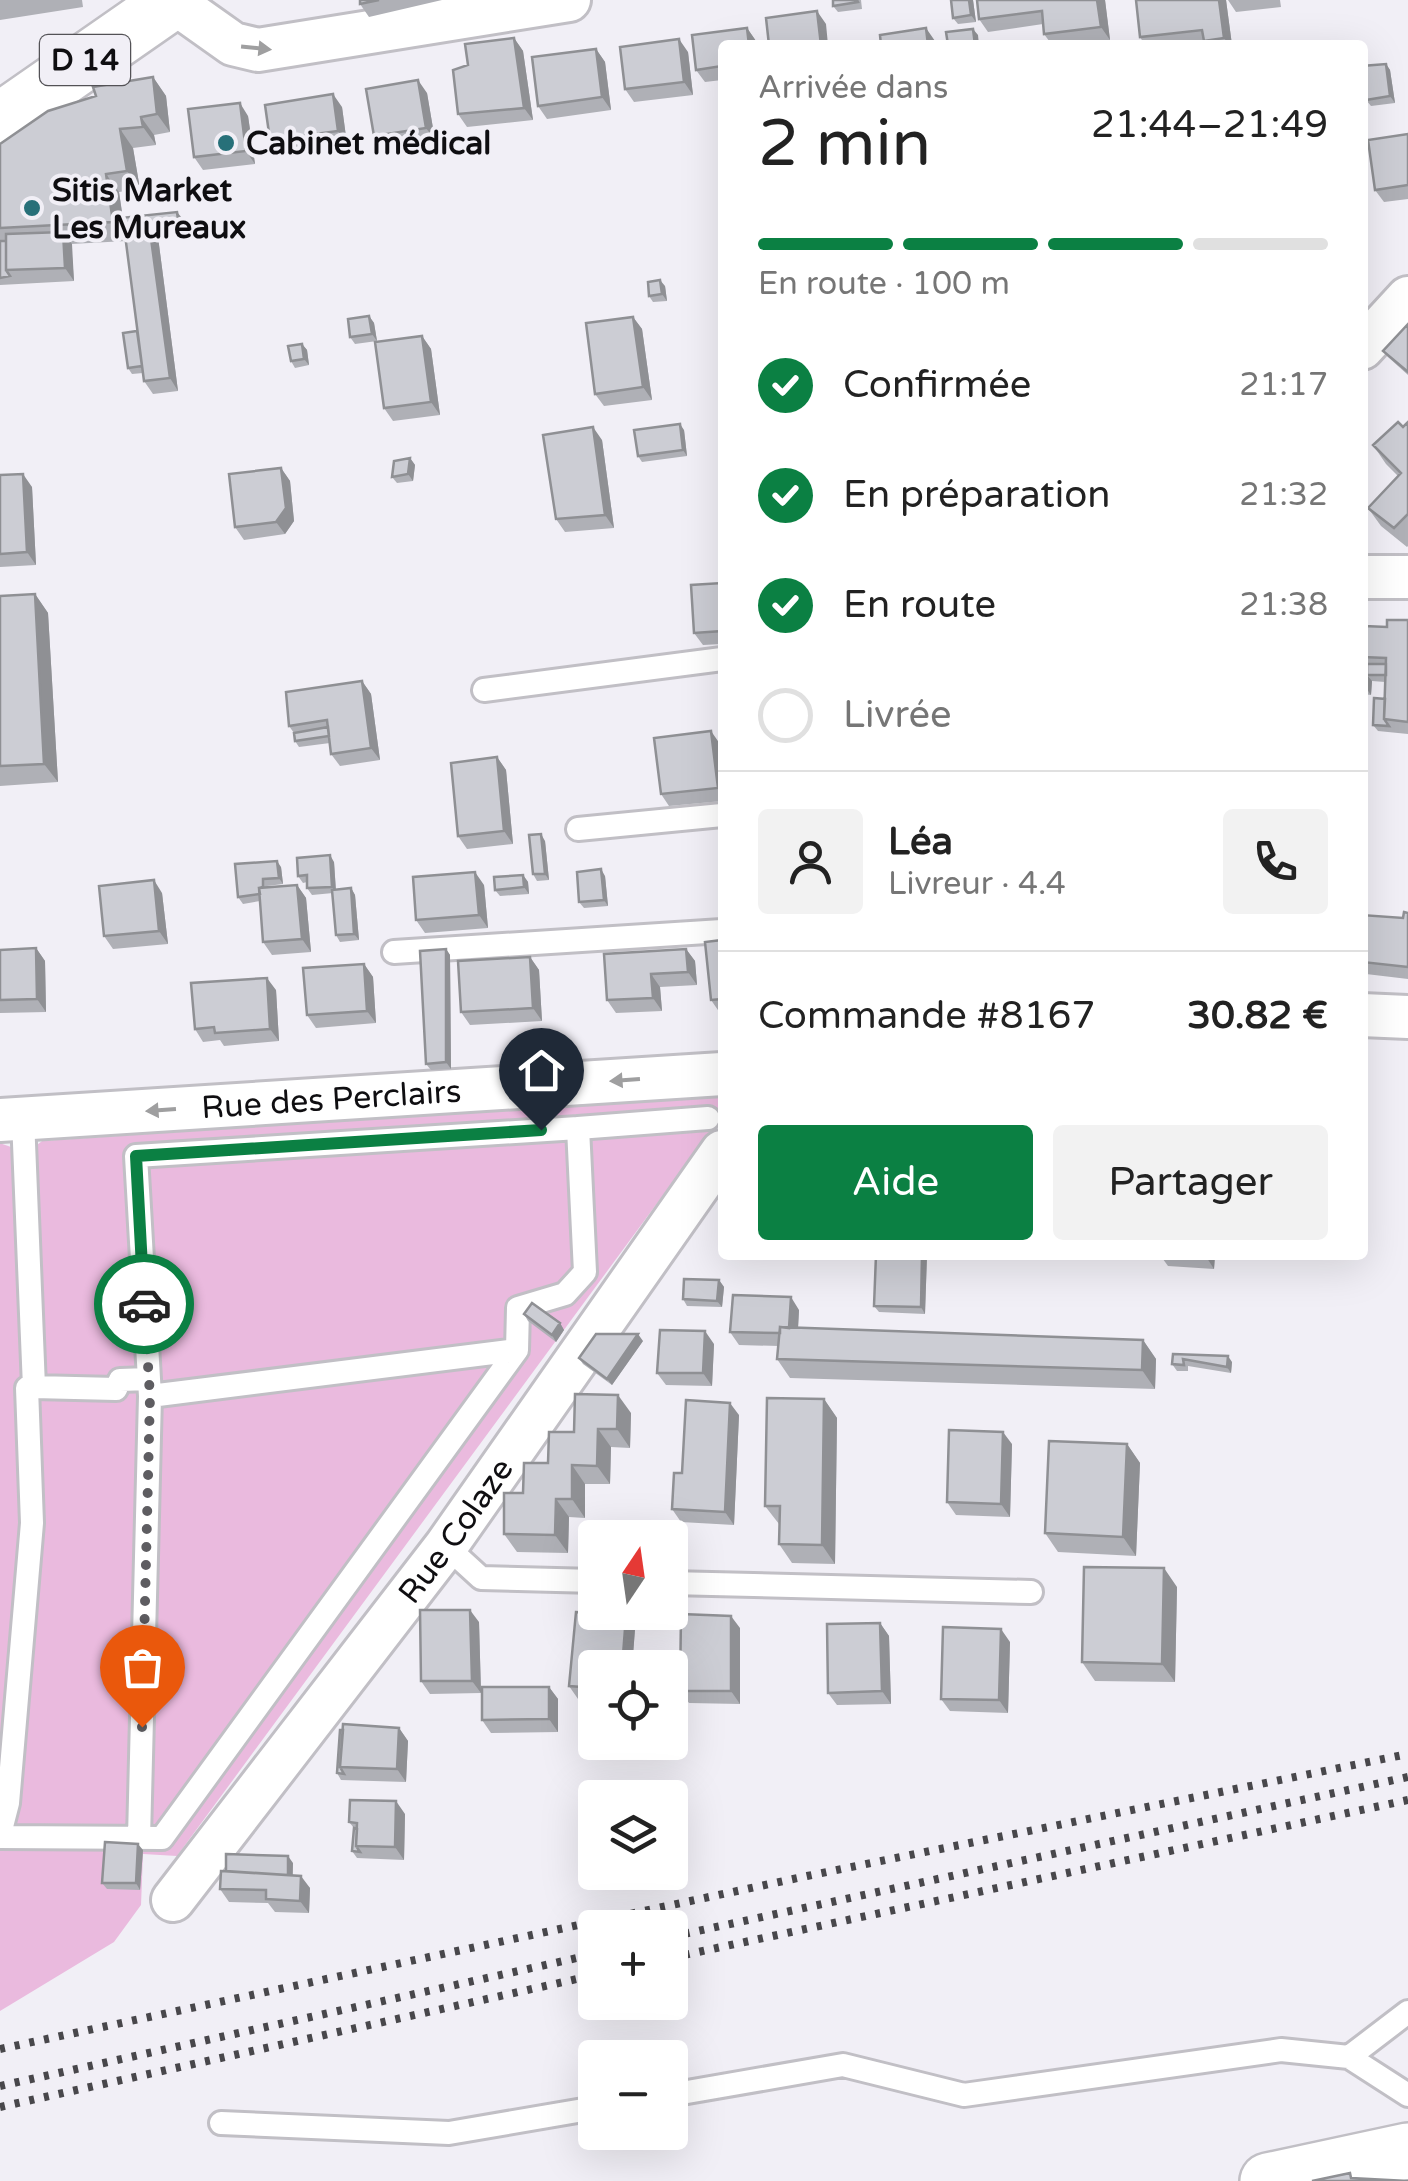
<!DOCTYPE html>
<html lang="fr">
<meta charset="utf-8">
<style>
body{margin:0;font-family:"Varela Round",sans-serif;background:#f2f2f2;color:#222;height:100vh;display:flex;flex-direction:column;font-size:38px;white-space:nowrap}
*{box-sizing:border-box;margin:0}
p{font-size:32px;color:#767676}
.icon{flex:none;width:55px;height:55px;fill:none;stroke:currentColor;stroke-width:2;stroke-linecap:round;stroke-linejoin:round}
.map{position:relative;flex:1;overflow:hidden}
.panel{position:absolute;left:718px;top:40px;width:650px;height:1220px;display:flex;flex-direction:column;background:#fff;border-radius:10px;box-shadow:0 10px 40px #0002}
.panel>*{flex:none}
.needle{width:65px;rotate:13deg}
.fabs{position:absolute;left:578px;top:1520px;display:grid;gap:20px}
.fabs a{display:grid;place-items:center;width:110px;height:110px;border-radius:10px;background:#fff;box-shadow:0 10px 40px #0002;font-size:50px}
.pin{position:absolute;display:grid;place-items:center;width:85px;height:85px;color:#fff;margin:-102px -42px;border-radius:50% 50% 50% 0;rotate:-45deg;box-shadow:0 0 10px #0007}
.pin .icon{rotate:45deg}
.courier{position:absolute;display:grid;place-items:center;width:100px;height:100px;margin:-50px;border:8px solid #0b8043;border-radius:50%;background:#fff;color:#222;box-shadow:0 2px 12px #0007}
.head em{font-style:normal;font-weight:600}
.head div{display:flex;flex-direction:column-reverse}
.head{display:flex;align-items:center;justify-content:space-between;height:170px;padding:0 40px}
h1{font-size:65px;font-weight:600;line-height:75px}
.bar{display:grid;grid-template-columns:repeat(4,1fr);gap:15px 10px;align-content:center;height:120px;padding:0 40px}
.bar i{height:12px;border-radius:8px;background:#e0e0e0}
.bar .on{background:#0b8043}
.bar p{grid-column:span 4}
.line{display:flex;align-items:center;gap:25px;padding:0 40px;border-top:2px solid #e0e0e0}
.line div{flex:1}
.round{display:grid;place-items:center;flex:none;width:105px;height:105px;border-radius:10px;background:#f2f2f2}
ol{padding:0 40px;list-style:none}
li{display:flex;align-items:center;gap:30px;height:110px}
li p{margin-inline-start:auto}
li .icon{padding:10px;border-radius:50%;background:#0b8043;color:#fff;stroke-width:4}
li:last-child{color:#767676}
li i{width:55px;height:55px;border:5px solid #e0e0e0;border-radius:50%}
.primary-button{display:flex;gap:20px;margin-top:auto;padding:20px 40px}
.primary-button a{flex:1;height:115px;border-radius:10px;background:#0b8043;color:#fff;font-size:40px;font-weight:600;line-height:115px;text-align:center}
.primary-button a+a{background:#f2f2f2;color:#222}
.map>svg:first-child{display:block}
.green{fill:#eabade}
.lines{fill:none;stroke-linecap:round;stroke-linejoin:round}
.service-casing{stroke:#c1bfc5;stroke-width:28}
.minor-casing{stroke:#c1bfc5;stroke-width:48}
.secondary-casing{stroke:#c1bfc5;stroke-width:60}
.primary-casing{stroke:#c1bfc5;stroke-width:60}
.service{stroke:#fff;stroke-width:22}
.minor{stroke:#fff;stroke-width:42}
.secondary{stroke:#fff;stroke-width:55}
.primary{stroke:#fff;stroke-width:55}
.rail{stroke:#48474b;stroke-width:8;stroke-dasharray:5 10;stroke-linecap:butt}
.wall{fill:#afb0b6}
.shaded-wall{fill:#8f9094}
.building{fill:#cccdd4;stroke:#8f9094;stroke-width:2.5}
.oneway{fill:#9f9fa0}
.done{stroke:#5e5d61;stroke-width:10;stroke-dasharray:0 18}
.route{stroke:#0b8043;stroke-width:12}
.poi-dot{fill:#277079;stroke:#f1eff6;stroke-width:4}
.labels{text-anchor:middle;stroke-width:8;stroke-linejoin:round;paint-order:stroke}
.shield{fill:#f1eff6;stroke:#535256;stroke-width:2.5}
.shield-label{font-size:30px;font-weight:bold;fill:#0f0e11}
.poi-label{font-size:32px;font-weight:bold;fill:#0f0e11;stroke:#f1eff6;text-anchor:start}
.street-label{font-size:32px;fill:#0f0e11;stroke:#f1eff6}
</style>
<div class="map">
<svg width="1408" height="2181" viewBox="0 0 1408 2181">
<rect width="100%" height="100%" fill="#f1eff6"/>
<path class="green" d="M722 1096V1115L177 1856 143 1854 141 1905 114 1942 0 2011V1143C15 1149 28 1154 42 1141Z"/>
<g class="lines">
<defs>
<path id="service" d="M484 690 722 659
M578 829 722 815
M394 952 722 931
M23 1119 34 1387 116 1389 120 1380 149 1379
M517 1350 150 1396 136 1156 578 1128
M446 1546 481 1578 595 1581
M670 1583 1031 1592
M0 1834 8 1803 32 1523 27 1388 34 1387
M0 1837 162 1838 517 1350 518 1308 565 1294 585 1272 578 1128 708 1118
M139 1838 150 1396
M1349 2057 1408 2012
M670 2095 843 2065 964 2095 1281 2050 1349 2057 1408 2095
M221 2123 449 2133 595 2108"/>
<g id="minor">
<path d="M171 0 233 44 258 50 569 0"/>
<path d="M1362 348 1408 298"/>
<path d="M1362 577H1408"/>
<path d="M1362 1015 1408 1017"/>
<path id="s1" d="M0 1120 722 1074"/>
<path id="s2" d="M173 1900 446 1546 722 1152"/>
</g>
<path id="secondary" d="M1268 2181 1408 2151"/>
<path id="primary" d="M0 121 174 0"/>
</defs>
<use href="#service" class="service-casing"/>
<use href="#minor" class="minor-casing"/>
<use href="#secondary" class="secondary-casing"/>
<use href="#primary" class="primary-casing"/>
<use href="#service" class="service"/>
<use href="#minor" class="minor"/>
<use href="#secondary" class="secondary"/>
<use href="#primary" class="primary"/>
<path class="rail" d="M670 1937 1408 1777
M670 1958 1408 1800
M0 2049 807 1876 1408 1754
M0 2086 595 1954
M0 2107 595 1975"/>
</g>
<path class="wall" d="M0 0H82L83 7 0 20Z
M360 0H442L369 17 360 4Z
M833 0H861L862 9 838 12 833 6Z
M973 0 976 22 958 24 953 18Z
M977 0H1105L1110 40 1052 45 1044 34 1043 24 988 32 979 19Z
M1136 0H1226L1232 45H1207L1206 43 1145 45 1140 37Z
M1228 0H1280L1281 7 1236 12Z
M747 28 756 41V45H722V80L705 82 696 70 692 35Z
M514 38 523 51 533 120 467 127 458 114 468 65Z
M596 49 605 62 611 110 547 119 538 106Z
M688 52 693 95 634 102 625 89Z
M1386 64 1390 70 1395 103 1371 106 1366 100Z
M153 77 166 96 170 132 154 135 156 145 133 148 140 189 119 192 123 218H182L184 234 158 237 178 391 153 394 144 381 143 373 132 374 128 368 137 331 126 241 71 244 74 281 0 285V144Z
M427 93 435 140 383 149 374 136Z
M342 107 347 144 279 153 270 140Z
M248 116 255 164 203 170 194 157Z
M1408 134V199L1384 202 1375 190Z
M665 286 667 301 653 302 649 296Z
M369 316 374 323 377 341 355 344 350 337Z
M633 317 642 329 652 400 604 406 595 394Z
M1408 324V375L1388 357 1383 351Z
M422 336 431 349 440 415 393 421 384 408Z
M302 344 307 350 309 365 295 368 291 361Z
M1408 422V546L1407 547 1381 526 1368 508 1398 476 1386 464 1373 445 1403 427Z
M684 430 687 456 642 462 638 456Z
M602 440 614 528 565 532 556 519Z
M410 458 415 465 413 481 397 483 392 477Z
M281 468 290 481 294 521 285 534 244 540 235 527Z
M0 475 32 487 36 565 0 567Z
M722 583V644L703 645 694 633Z
M35 594 48 613 58 782 0 786V596Z
M1408 620V734L1378 731 1373 725 1385 699V682L1372 681 1371 695 1362 694V621L1368 626 1387 627Z
M362 681 371 694 380 760 340 766 331 754 330 743 299 747 295 741 294 733 289 726Z
M720 744 722 765V801L669 806 661 794Z
M497 757 506 770 513 844 467 849 458 836Z
M545 841 549 880 537 881 533 874Z
M334 862 336 890 351 888 355 895 359 940 340 942 336 935 333 893 312 895 307 888V882L303 883 298 876Z
M281 867 283 884 267 886 268 887 297 885 306 898 311 952 272 955 263 942 260 901 243 904 238 897Z
M523 875 528 882 529 894 500 896 495 890Z
M605 876 608 906 584 908 579 902Z
M484 885 488 928 425 933 416 920Z
M162 893 168 944 113 949 104 936Z
M1408 913V979L1366 974 1362 969V915L1403 918Z
M722 940V1013H720L711 1000Z
M36 948 45 961 46 1012 0 1013V950Z
M446 949 450 955 451 1069 431 1070 426 1064Z
M686 949 695 961 697 985 660 987 662 1011 616 1013 607 1000Z
M530 957 539 970 542 1021 470 1025 461 1012Z
M364 964 373 977 376 1023 316 1028 307 1015Z
M276 990 279 1041 224 1046 220 1040 203 1042 195 1029Z
M927 1255 925 1314 879 1312 874 1306Z
M1160 1255H1215L1214 1269 1168 1266Z
M719 1280 724 1287 722 1307 687 1306 683 1299Z
M799 1310 798 1328 1143 1340 1156 1359 1155 1389 790 1378 777 1359 779 1346 739 1345 730 1332Z
M524 1314 560 1323 564 1330 556 1342 528 1321Z
M643 1341 612 1385 583 1364 579 1358Z
M714 1344 712 1386 666 1385 657 1373Z
M1173 1354 1232 1362 1231 1373 1188 1366V1371H1177L1172 1364Z
M824 1399 837 1418 835 1564 792 1563 779 1544V1524L765 1506Z
M631 1413 630 1448 611 1447 610 1484H585V1518L569 1517 568 1553 517 1552 504 1534 523 1493 574 1432Z
M739 1415 734 1525 681 1522 672 1509 682 1473Z
M1012 1444 1010 1517 956 1515 947 1502Z
M1127 1444 1140 1463 1136 1556 1058 1552 1045 1533Z
M1177 1587 1175 1682 1095 1681 1082 1662Z
M479 1622 481 1693 430 1694 421 1681Z
M880 1623 889 1636 891 1704 837 1705 828 1693Z
M740 1628V1704L689 1703 680 1691Z
M635 1629 632 1668H595V1700L578 1699 569 1686Z
M1010 1642 1008 1713 950 1711 941 1699Z
M549 1687 558 1699V1732L491 1733 482 1720Z
M399 1728 408 1741 406 1782 341 1780 337 1773 340 1730Z
M405 1814 404 1860 357 1858 352 1851 354 1828 349 1822Z
M143 1850 140 1890 107 1889 102 1883Z
M293 1863V1875L310 1888 309 1913 275 1912 268 1903 229 1902 220 1889Z"/>
<path class="shaded-wall" d="M969 0H973L976 22 971 15Z
M1097 0H1105L1110 40 1101 27Z
M1219 0H1226L1232 45H1229L1224 38Z
M817 11 826 24 828 45H821Z
M747 28 756 41V45H749Z
M926 28 935 41V45H928Z
M973 29 978 35 979 45H975Z
M514 38 523 51 533 120 524 108Z
M679 39 688 52 693 95 684 82Z
M596 49 605 62 611 110 602 97Z
M1386 64 1390 70 1395 103 1390 96Z
M153 77 166 96 170 132 157 114Z
M418 80 427 93 435 140 426 128Z
M333 94 342 107 347 144 338 131Z
M240 103 248 116 255 164 246 151Z
M141 117 154 135 156 145 143 127Z
M120 129 133 148 140 189 127 171Z
M106 174 119 192 125 234H122L113 222Z
M177 212 182 218 184 234 179 227Z
M149 224 158 237 178 391 170 378Z
M63 232 72 244 74 281 65 268Z
M660 280 665 286 667 301 662 294Z
M369 316 374 323 377 341 372 334Z
M633 317 642 329 652 400 643 387Z
M422 336 431 349 440 415 431 402Z
M302 344 307 350 309 365 304 359Z
M680 424 684 430 687 456 683 450Z
M593 427 602 440 614 528 605 515Z
M410 458 415 465 413 481 408 474Z
M281 468 290 481 294 521 285 534 276 522Z
M23 474 32 487 36 565 27 552Z
M35 594 48 613 58 782 44 764Z
M1363 657 1372 670 1367 675 1372 681 1371 695 1362 682Z
M362 681 371 694 380 760 371 748Z
M711 731 720 744 722 765V795L718 788Z
M497 757 506 770 513 844 504 831Z
M541 834 545 841 549 880 545 874Z
M330 855 334 862 336 893 332 887Z
M277 861 281 867 283 884 279 878Z
M601 869 605 876 608 906 604 900Z
M475 872 484 885 488 928 479 915Z
M523 875 528 882 529 894 524 887Z
M154 880 162 893 168 944 159 931Z
M297 885 306 898 311 952 302 939Z
M351 888 355 895 359 940 354 934Z
M36 948 45 961 46 1012 37 999Z
M446 949 450 955 451 1069 446 1062Z
M686 949 695 961 697 985 688 972Z
M530 957 539 970 542 1021 533 1008Z
M364 964 373 977 376 1023 367 1011Z
M651 974 660 987 662 1011 653 998Z
M267 978 276 990 279 1041 270 1029Z
M922 1255H927L925 1314 921 1307Z
M1205 1255H1215L1214 1269Z
M719 1280 724 1287 722 1307 717 1301Z
M791 1297 799 1310 797 1346 788 1334Z
M560 1323 564 1330 556 1342 552 1335Z
M705 1331 714 1344 712 1386 703 1373Z
M638 1334 643 1341 612 1385 607 1379Z
M1143 1340 1156 1359 1155 1389 1142 1370Z
M1228 1356 1232 1362 1231 1373 1227 1367Z
M618 1395 631 1413 630 1448 617 1429Z
M824 1399 837 1418 835 1564 822 1545Z
M730 1403 739 1415 734 1525 725 1512Z
M598 1429 611 1447 610 1484 597 1466Z
M1003 1432 1012 1444 1010 1517 1001 1504Z
M1127 1444 1140 1463 1136 1556 1123 1537Z
M572 1465 585 1484V1518L572 1499Z
M556 1499 569 1517 568 1553 555 1535Z
M1164 1568 1177 1587 1175 1682 1162 1664Z
M470 1610 479 1622 481 1693 472 1681Z
M626 1616 635 1629 632 1668H622Z
M731 1616 740 1628V1704L731 1691Z
M880 1623 889 1636 891 1704 882 1691Z
M1001 1629 1010 1642 1008 1713 999 1700Z
M549 1687 558 1699V1732L549 1719Z
M399 1728 408 1741 406 1782 397 1769Z
M396 1801 405 1814 404 1860 395 1847Z
M138 1844 143 1850 140 1890 136 1883Z
M288 1856 293 1863 292 1884 288 1878Z
M301 1876 310 1888 309 1913 300 1901Z"/>
<path class="building" d="M360 0H379L360 4Z
M833 0H857L858 2 833 6Z
M951 0H969L971 15 953 18Z
M977 0H1097L1101 27 1044 34 1042 11 979 19Z
M1136 0H1219L1224 38 1204 41 1202 30 1140 37Z
M817 11 821 45H769L766 18Z
M747 28 749 45H722V66L696 70 692 35Z
M926 28 928 45H881L880 35Z
M973 29 975 45H948L946 32Z
M514 38 524 108 458 114 453 70 468 65 465 44Z
M679 39 684 82 625 89 620 47Z
M596 49 602 97 538 106 532 57Z
M1386 64 1390 96 1366 100 1362 66Z
M153 77 157 114 141 117 143 127 120 129 127 171 106 174 113 222 0 228V144L48 111 96 96 93 87Z
M418 80 426 128 374 136 366 89Z
M333 94 338 131 270 140 265 105Z
M240 103 246 151 194 157 188 109Z
M1408 134V185L1375 190 1368 140Z
M177 212 179 227 153 230 149 224 124 227 125 234H122L120 218Z
M149 224 170 378 144 381 124 227Z
M63 232 65 268 6 270V234Z
M0 241H6V270L10 276 0 278Z
M660 280 662 294 649 296 648 282Z
M369 316 372 334 350 337 348 319Z
M633 317 643 387 595 394 586 323Z
M1408 324V372L1383 351Z
M137 331 142 366 128 368 123 333Z
M422 336 431 402 384 408 375 342Z
M302 344 304 359 291 361 288 346Z
M1398 422 1403 427 1408 422V514L1394 528 1368 508 1401 473 1373 445Z
M680 424 683 450 638 456 634 430Z
M593 427 605 515 556 519 543 435Z
M410 458 408 474 392 477 394 461Z
M281 468 286 508 276 522 235 527 229 474Z
M23 474 27 552 0 554V475Z
M722 583V631L694 633 691 585Z
M35 594 44 764 0 766V596Z
M1387 620H1408V722L1384 719 1386 658 1363 657 1362 676V621H1364V626L1387 627Z
M1367 664H1386V675H1367Z
M362 681 371 748 331 754 327 720 289 726 286 692Z
M1374 698 1385 699 1384 719 1389 726 1373 725Z
M328 727 329 736 295 741 294 733Z
M711 731 718 788 661 794 654 738Z
M497 757 504 831 458 836 451 763Z
M541 834 545 874H533L529 835Z
M330 855 332 887 307 888V875L298 876 297 858Z
M277 861 279 878 263 879V887L259 888 260 894 238 897 235 864Z
M601 869 604 900 579 902 577 872Z
M475 872 479 915 416 920 413 877Z
M523 875 524 887 495 890 494 877Z
M154 880 159 931 104 936 99 886Z
M297 885 302 939 263 942 259 888Z
M351 888 354 934 336 935 332 890Z
M1404 912 1408 913V967L1362 962V915L1403 918Z
M722 940V999L711 1000 705 942Z
M36 948 37 999 0 1000V950Z
M446 949V1062L426 1064 420 951Z
M686 949 688 972 651 974 653 998 607 1000 604 954Z
M530 957 533 1008 461 1012 458 961Z
M364 964 367 1011 307 1015 303 968Z
M267 978 270 1029 215 1033 214 1027 195 1029 191 983Z
M876 1255H922L921 1307 874 1306Z
M684 1279 719 1280 717 1301 683 1299Z
M733 1295 791 1297 789 1328 780 1327V1333L730 1332Z
M532 1303 560 1323 552 1335 524 1314Z
M780 1327 1143 1340 1142 1370 777 1359Z
M660 1330 705 1331 703 1373H657Z
M596 1334H638L607 1379 579 1358Z
M1173 1354 1228 1356 1227 1367 1183 1359 1184 1365 1172 1364Z
M575 1394 618 1395 617 1429H598L597 1466 572 1465V1499H556L555 1535 504 1534V1493H523L524 1463H548L549 1432H574Z
M767 1398 824 1399 822 1545 779 1544 780 1506H765Z
M686 1400 730 1403 725 1512 672 1509 674 1473H682Z
M949 1430 1003 1432 1001 1504 947 1502Z
M1049 1441 1127 1444 1123 1537 1045 1533Z
M1084 1567 1164 1568 1162 1664 1082 1662Z
M420 1610H470L472 1681H421Z
M576 1612 626 1616 622 1668H595V1688L569 1686Z
M681 1614 731 1616V1691H680Z
M880 1623 882 1691 828 1693 827 1624Z
M943 1627 1001 1629 999 1700 941 1699Z
M482 1687H549V1719L482 1720Z
M343 1724 399 1728 397 1769 340 1767Z
M340 1730H343L340 1767 344 1774 337 1773Z
M350 1800 396 1801 395 1847 356 1846 357 1823 349 1822Z
M354 1828 357 1829 356 1846 360 1852 352 1851Z
M105 1842 138 1844 136 1883H102Z
M226 1854 288 1856V1875L226 1871Z
M221 1871 301 1876 300 1901 266 1899V1890L220 1889Z
M1350 2173 1351 2178 1408 2181H1312Z"/>
<defs><path id="oneway-solid" d="M-6-.8H1V-3.2L6.5 0L1 3.2V.8H-6Z" transform="scale(2.5)"/></defs>
<g class="oneway">
<use href="#oneway-solid" transform="translate(256 48) rotate(6)"/>
<use href="#oneway-solid" transform="translate(625 1080) rotate(176)"/>
<use href="#oneway-solid" transform="translate(161 1110) rotate(176)"/>
</g>
<g class="lines">
<path class="done" d="M142 1727 150 1396 144 1304"/>
<path class="route" d="M144 1304 136 1156 541 1130"/>
</g>
<g class="poi-dot">
<circle cx="226" cy="143" r="10"/>
<circle cx="32" cy="208" r="10"/>
</g>
<g class="labels">
<rect class="shield" x="40" y="35" width="90" height="50" rx="8"/>
<g class="shield-label">
<text x="85" y="70">D 14</text>
</g>
<g class="poi-label">
<text x="246" y="154">Cabinet médical</text>
<text x="52" y="201">Sitis Market<tspan x="52" dy="37">Les Mureaux</tspan></text>
</g>
<g class="street-label">
<text dy="11" stroke="none"><textPath href="#s1" startOffset="332">Rue des Perclairs</textPath></text>
<text dy="11" stroke="none"><textPath href="#s2" startOffset="465">Rue Colaze</textPath></text>
</g>
</g>
</svg>
<div class="fabs">
<a><svg class="needle" viewBox="-14 -14 28 28"><path d="M0-13l5 13h-10z" fill="#e53935"/><path d="M0 13l5-13h-10z" fill="#767676"/></svg></a>
<a><svg class="icon" aria-label="locate" viewBox="0 0 24 24"><circle cx="12" cy="12" r="6"/><path d="M12 2v4M12 18v4M2 12h4M18 12h4"/></svg></a>
<a><svg class="icon" aria-label="layers" viewBox="0 0 24 24"><path d="M12 4l9 5-9 5-9-5zM3 14l9 5 9-5"/></svg></a>
<a>+</a>
<a>−</a>
</div>
<div class="pin" style="left:142px;top:1727px;background:#ea580c"><svg class="icon" aria-label="bag" viewBox="0 0 24 24"><path d="M5 8h14l-1 12H6zM9 8a3 3 0 0 1 6 0"/></svg></div>
<div class="pin" style="left:541px;top:1130px;background:#1f2937"><svg class="icon" aria-label="home" viewBox="0 0 24 24"><path d="M3 11l9-7 9 7M6 9v11h12V9"/></svg></div>
<div class="courier" style="left:144px;top:1304px"><svg class="icon" aria-label="car" viewBox="0 0 24 24"><path d="M5 17H2v-5l4-1 3-4h7l3 4 3 1v5h-3M9 17h6M6 11h13"/><circle cx="7" cy="17" r="2"/><circle cx="17" cy="17" r="2"/></svg></div>
<section class="panel">
<div class="head"><div><h1>2 min</h1><p>Arrivée dans</p></div><em>21:44–21:49</em></div>
<div class="bar"><i class="on"></i><i class="on"></i><i class="on"></i><i></i><p>En route · 100 m</p></div>
<ol>
<li><svg class="icon" aria-label="check" viewBox="0 0 24 24"><path d="M5 12l5 5 9-10"/></svg>Confirmée<p>21:17</p></li>
<li><svg class="icon" aria-label="check" viewBox="0 0 24 24"><path d="M5 12l5 5 9-10"/></svg>En préparation<p>21:32</p></li>
<li><svg class="icon" aria-label="check" viewBox="0 0 24 24"><path d="M5 12l5 5 9-10"/></svg>En route<p>21:38</p></li>
<li><i></i>Livrée</li>
</ol>
<div class="line" style="height:180px"><a class="round"><svg class="icon" aria-label="person" viewBox="0 0 24 24"><circle cx="12" cy="8" r="4"/><path d="M4 21q1-7 8-7t8 7"/></svg></a><div><b>Léa</b><p>Livreur · 4.4</p></div><a class="round"><svg class="icon" aria-label="phone" viewBox="0 0 24 24"><path d="M5 4h4l2 5-3 2q2 4 5 5l2-3 5 2v4C11 20 4 13 5 4z"/></svg></a></div>
<div class="line" style="height:130px"><div>Commande #8167</div><b>30.82 €</b></div>
<div class="primary-button"><a>Aide</a><a>Partager</a></div>
</section>
</div>
